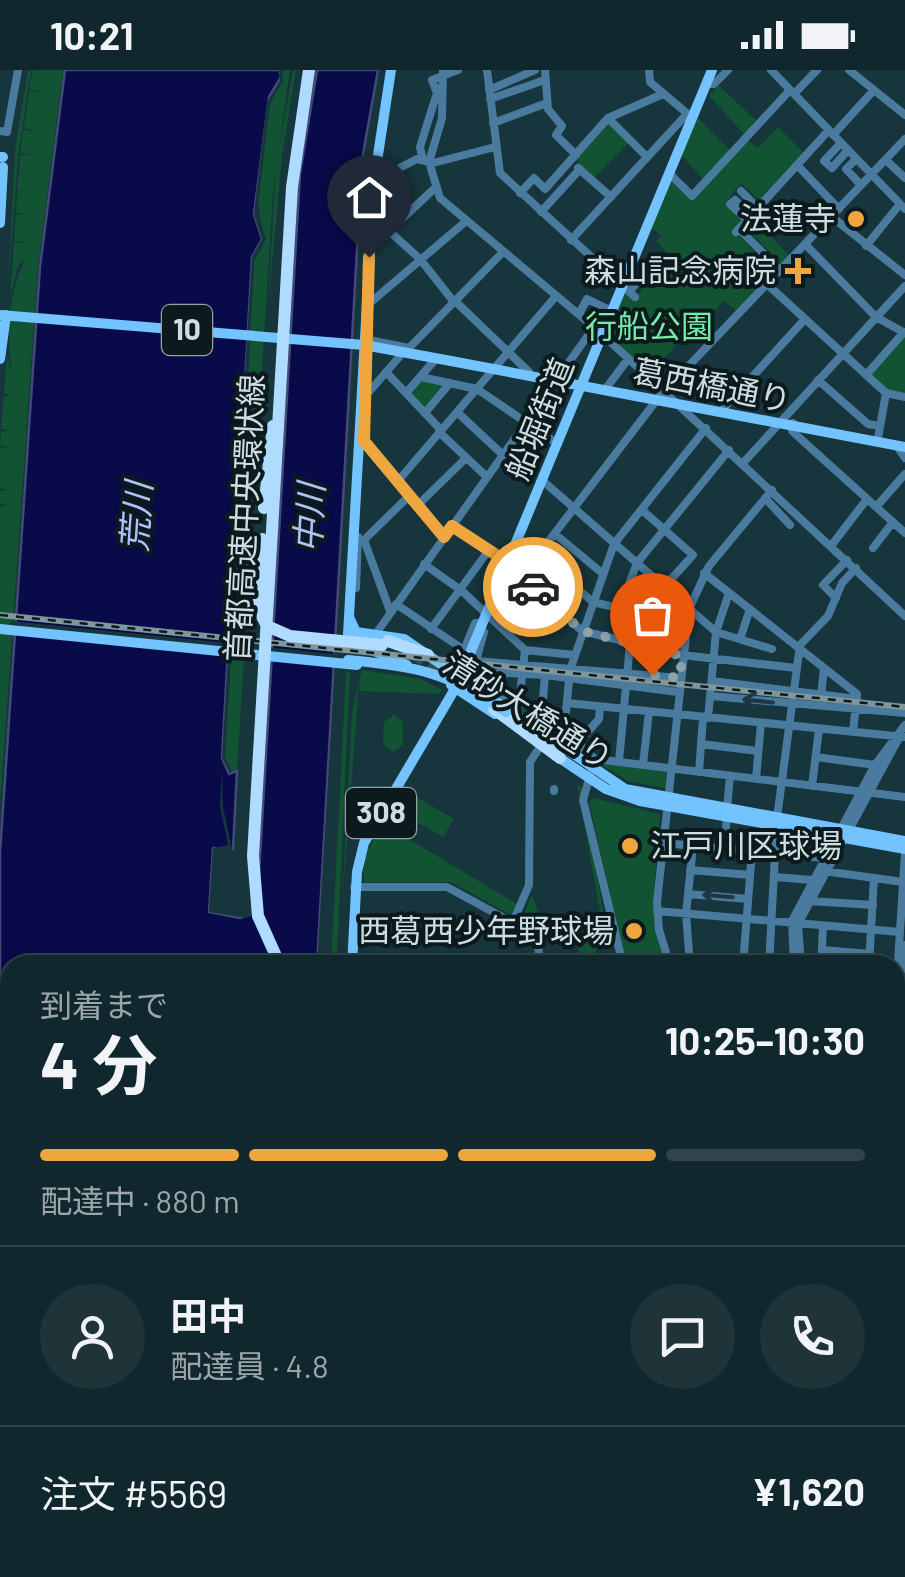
<!DOCTYPE html>
<html lang="ja">
<meta charset="utf-8">
<style>
body{margin:0;font-family:Barlow,"Noto Sans JP",sans-serif;background:#1e3439;color:#f1f3f6;height:100vh;display:flex;flex-direction:column;font-size:38px;white-space:nowrap}
*{box-sizing:border-box;margin:0}
p{font-size:32px;color:#9ca6aa}
.icon{flex:none;width:55px;height:55px;fill:none;stroke:currentColor;stroke-width:2;stroke-linecap:round;stroke-linejoin:round}
.map{position:relative;flex:1;overflow:hidden}
.sheet{position:absolute;left:0px;top:885px;width:905px;height:622px;display:flex;flex-direction:column;background:#10282d;border-radius:30px 30px 0 0;box-shadow:0 2px 8px #0004,0 0 0 2px #304449}
.sheet>*{flex:none}
.pin{position:absolute;display:grid;place-items:center;width:85px;height:85px;color:#fff;margin:-102px -42px;border-radius:50% 50% 50% 0;rotate:-45deg;box-shadow:0 0 10px #0007}
.pin .icon{rotate:45deg}
.courier{position:absolute;display:grid;place-items:center;width:100px;height:100px;margin:-50px;border:8px solid #f0a63f;border-radius:50%;background:#fff;color:#222;box-shadow:0 2px 12px #0007}
.headline em{font-style:normal;font-weight:700}
.headline div{display:flex;flex-direction:column-reverse}
.headline{display:flex;align-items:center;justify-content:space-between;height:170px;padding:0 40px}
h1{font-size:65px;font-weight:700;line-height:75px}
.bar{display:grid;grid-template-columns:repeat(4,1fr);gap:15px 10px;align-content:center;height:120px;padding:0 40px}
.bar i{height:12px;border-radius:8px;background:#304449}
.bar .current{background:#f0a63f}
.bar p{grid-column:span 4}
.line{display:flex;align-items:center;gap:25px;padding:0 40px;border-top:2px solid #304449}
.line div{flex:1}
.round{display:grid;place-items:center;flex:none;width:105px;height:105px;border-radius:52px;background:#1e3439}
.status{display:flex;justify-content:space-between;align-items:center;height:70px;padding:0 50px;background:#10282d;direction:ltr}
.status svg{height:28px;fill:currentColor}
.map>svg:first-child{display:block}
.green{fill:#115332}
.water{fill:#090a49;stroke:#444a77;stroke-width:2.5}
.pier{fill:#16353c}
.lines{fill:none;stroke-linecap:round;stroke-linejoin:round}
.highway-tunnel{stroke:#314e55;stroke-width:12;stroke-dasharray:12 6;stroke-linecap:butt}
.minor{stroke:#4a7b9e;stroke-width:8}
.major{stroke:#72c3fe;stroke-width:10}
.highway{stroke:#aedbff;stroke-width:12}
.rail-casing{stroke:#7f969c;stroke-width:6}
.rail{stroke:#0d1a1d;stroke-width:2.5;stroke-dasharray:8;stroke-linecap:butt}
.major-bridge{stroke:#72c3fe;stroke-width:10}
.highway-bridge{stroke:#aedbff;stroke-width:12}
.oneway{stroke:#1f3744}
.done{stroke:#8da3a9;stroke-width:10;stroke-dasharray:0 18}
.route{stroke:#f0a63f;stroke-width:12}
.poi-dot{fill:#f0a63f;stroke:#0d1a1d;stroke-width:4}
.labels{text-anchor:middle;stroke-width:8;stroke-linejoin:round;paint-order:stroke}
.shield{fill:#0d1a1d;stroke:#93a3a8;stroke-width:2.5}
.shield-label{font-size:30px;font-weight:bold;fill:#cddee3}
.poi-label{font-size:32px;fill:#cddee3;stroke:#0d1a1d;text-anchor:end}
.park-label{font-size:32px;fill:#77e9a7;stroke:#0d1a1d}
.street-label{font-size:32px;fill:#cddee3;stroke:#0d1a1d}
.water-label{font-size:35px;font-style:italic;fill:#aec1fa;stroke:#0d1a1d}
</style>
<div class="status"><b>10:21</b><svg viewBox="0 0 49 12"><path d="M0 12V9h3v3zM5 12V6h3v6zM10 12V3h3v9zM15 12V0h3v12zM26 1h20v11H26zM47 4h2v5h-2z"/></svg></div>
<div class="map">
<svg width="905" height="1507" viewBox="0 0 905 1507">
<rect width="100%" height="100%" fill="#16353c"/>
<path class="green" d="M28 0H31L18 87 8 220 15 80Z
M33 0H63L38 197 0 736V437L6 435 0 434V421L7 420 0 418V378H10L0 375 1 362 12 360 1 359 4 326H11L4 323 7 285 12 303C6 264 8 226 25 189L18 196 10 227 14 173 26 172 14 171 16 145 28 144 16 143 17 121H29L17 120 18 105 23 104 19 103 20 85H32L20 83 23 60 37 61 24 58 29 21 42 22 29 19Z
M283 0H290L273 123 237 701 231 700 225 688 233 547 247 522C230 498 235 460 247 435L241 439 246 338 253 343 247 327 254 192 266 169C251 130 260 77 270 36 273 22 285 15 283 0Z
M293 0H296L282 85 268 238 276 96Z
M718 15 758 52 746 66 709 26Z
M697 47 733 83 746 69 758 78 778 57 804 83 761 132 741 113 725 133 744 154 751 147 790 186 782 194 742 154 735 161 774 203 767 210 749 189 741 200 758 219 736 241 724 231 648 303 608 263 625 220 635 227 671 187 656 171 661 165 651 158 672 107 692 127 706 113 681 85Z
M608 53 630 72 594 108 575 91Z
M905 264V325L887 322 867 305Z
M420 310 446 315 427 340 409 323Z
M362 600 421 609 442 620 439 624 360 621 359 613 342 835 352 642Z
M346 602H350L338 864 336 895H331Z
M508 634 531 636 591 691Z
M394 645 403 652V675L393 682 383 673 384 652Z
M597 693 667 701 665 718 630 712Z
M577 714 582 718 607 863H604Z
M415 726 454 749 443 767 404 745Z
M593 728 660 744 653 838 665 895H629L621 877 589 732Z
M382 753 517 834 511 845 451 812H364V789Z
M532 825 539 845 597 869 596 882 608 895H579V877L521 852Z
M457 1498H518L517 1507H456Z"/>
<path class="water" d="M65 0H279L281 7 269 27 254 144 262 169 252 187 234 505 241 522 230 544 222 688 229 704 237 701 233 779 213 778 209 842 240 848 255 843 259 804 300 104 317 0H378L362 90 317 895H10V1498H283L282 1507H0V782L40 197Z"/>
<path class="pier" d="M279 0H283V11L270 32 257 144 266 169 254 192 247 327 251 337 246 339 241 437 245 439 239 452 237 500 246 522 233 547 225 688 231 704 222 688 228 587 9 564 10 551 229 573 230 544 241 522 233 500 252 187 262 169 254 144 267 32 280 11Z
M336 574 341 575 322 895H317L335 597 265 590 266 577 335 584Z
M222 698 223 737 233 784 217 783 214 839 242 844 253 839 255 843 247 848 209 842 213 778 228 775 220 737Z"/>
<g class="lines">
<path class="highway-tunnel" d="M414 584 454 610"/>
<path class="minor" d="M443 0 442 48 429 92 440 128 602 264 905 546
M487 0 500 103 635 227
M545 0 548 39 562 56 556 65 576 85
M649 0 650 12 689 45
M771 0 905 139
M849 0 905 45
M707 14H714L728 0
M489 20 535 0
M794 24 817 0
M490 29 542 11
M608 48 647 87
M493 53 544 34
M0 61 7 62 18 0
M833 65 874 20
M841 73 824 91 832 98 848 80
M856 89 846 99 860 114
M423 90 420 77 437 23 432 10 458 0
M886 90 905 108
M797 95 839 139
M578 98 611 127
M669 103 692 126 790 20
M374 111 417 89 433 93 495 77
M741 121 758 138
M520 123 534 108 545 119 608 48 663 24
M541 142 580 99
M832 147 905 205
M747 150 730 134 735 130 751 145
M739 159 781 201
M389 161 420 189 454 232
M736 162 829 60
M571 170 686 45
M375 174 435 118
M806 175 876 247 905 263
M866 176 900 134
M742 199 761 220
M753 202 766 216
M768 215 886 323 905 327
M629 222 657 189
M455 231 529 302
M371 232 465 152
M579 244 587 229 612 241
M369 270 409 278
M409 278 502 183
M669 299 674 295 682 302
M386 302 441 360
M866 305 904 262
M421 307 477 319 558 374
M818 310 868 354 880 356
M363 316 369 322 400 286
M607 317 628 289
M406 323 434 291
M723 339 805 249
M457 342 503 385
M425 343 450 313
M793 353 792 361 905 463
M439 362 487 407
M878 368 886 323
M364 371 443 467
M897 376 905 388
M743 393 905 216
M398 411 556 226
M543 411 716 562 772 579
M765 428 790 455
M418 435 466 388
M876 437 905 404
M642 440 693 485 664 517 657 547
M452 456 504 490 582 561 682 585 796 598
M555 464 602 503
M364 470 390 541
M363 471 410 425
M831 476 867 429
M873 478 893 452
M538 486 593 532 686 554
M424 494 462 521 525 580 575 585
M704 503 857 624 853 662
M522 506 659 327 905 69
M356 518 358 467
M627 519 661 532
M836 528 823 515 847 490
M396 534 464 580 475 553H482
M620 538 637 493 729 380
M431 559 489 480
M484 562 476 591 680 608
M375 565 594 257
M740 569 750 539
M712 611 857 629
M711 626 905 643
M821 626 824 598
M567 633 905 667
M519 634 525 580
M542 641 545 605
M708 648 716 562 729 523
M564 662 570 600 614 474 706 358
M577 674 599 649 600 637
M701 674 758 681
M816 687 875 695
M595 689 905 727
M619 691 633 542
M643 694 649 642
M699 702 703 648
M756 709 761 653
M812 716 819 659
M554 719V721
M727 739 730 706
M663 773 825 788
M724 779 727 746
M690 800 750 805
M824 801 903 812
M775 807 812 810
M354 817H447L537 866 540 895
M688 824 748 829
M809 831 873 835
M657 841 900 862
M512 854 529 815 530 692 544 671
M822 880 870 884
M623 895 583 730 595 689 536 635 508 633 470 607 469 601 545 605 678 622
M670 895 659 860 657 832 689 539 709 496 772 420
M690 895 686 844 693 776
M743 895 752 781
M769 895 777 748 800 575 828 546 842 513 856 498
M794 895 792 851 875 695 905 655
M801 895 798 854 900 666
M821 895 823 857
M869 895 874 808
M895 939 905 783
M895 1025 905 875
M895 1044 905 1046
M895 1102 905 1103
M895 1145 905 1142
M895 1185 905 1180
M895 1235 905 1236
M895 1314 905 1317
M895 1346 905 1348
M860 1498 881 1507
M720 1507 730 1498
M728 1507 738 1498
M806 1507 810 1498"/>
<path class="major" d="M391 0 374 111 348 564 360 575 407 595
M0 87H3
M0 153 3 97
M0 245 364 275
M0 289 6 245
M451 291 905 377
M350 549 356 562 404 569 625 719 905 771
M0 559 357 595
M451 615 495 644
M555 685 606 719 640 731 905 779
M352 895 357 802 364 773 456 617 712 0"/>
<path class="highway" d="M264 438 273 356
M388 571 428 585
M494 639 560 688
M326 1498 328 1507"/>
<defs>
<path id="rail" d="M0 545 905 637"/>
</defs>
<use href="#rail" class="rail-casing"/>
<use href="#rail" class="rail"/>
<path class="major-bridge" d="M364 275 451 291
M348 590C416 596 450 603 506 642"/>
<path class="highway-bridge" d="M262 469 258 538 267 556 290 566 382 575
M280 895 258 846 253 786 292 117 309 0
M313 1507 315 1498"/>
</g>
<defs><path id="oneway-shaft" d="M-6 0H5M1.5-3L5.5 0L1.5 3" fill="none" stroke-width="1.6" stroke-linecap="round" stroke-linejoin="round" transform="scale(2.5)"/></defs>
<g class="oneway">
<use href="#oneway-shaft" transform="translate(758 631) rotate(-174)"/>
<use href="#oneway-shaft" transform="translate(718 826) rotate(-175)"/>
</g>
<g class="lines">
<path class="done" d="M533 517 582 561 682 586 680 608 652 605"/>
<path class="route" d="M369 187 364 371 444 467 452 456 504 490 533 517"/>
</g>
<g class="poi-dot">
<circle cx="856" cy="149" r="10"/>
<path d="M793 186h10v10h10v10h-10v10h-10v-10h-10v-10h10z"/>
<circle cx="630" cy="776" r="10"/>
<circle cx="634" cy="861" r="10"/>
</g>
<g class="labels">
<g class="shield">
<rect x="162" y="235" width="50" height="50" rx="8"/>
<rect x="346" y="718" width="70" height="50" rx="8"/>
</g>
<g class="shield-label">
<text x="187" y="270">10</text>
<text x="381" y="753">308</text>
</g>
<g class="poi-label">
<text x="836" y="160">法蓮寺</text>
<text x="776" y="212">森山記念病院</text>
<text x="650" y="787" text-anchor="start">江戸川区球場</text>
<text x="614" y="872">西葛西少年野球場</text>
</g>
<g class="park-label">
<text x="649" y="268">行船公園</text>
</g>
<g class="street-label">
<text transform="translate(712 316) rotate(11)" y="11">葛西橋通り</text>
<text transform="translate(540 349) rotate(-68)" y="11">船堀街道</text>
<text transform="translate(245 448) rotate(-87)" y="11">首都高速中央環状線</text>
<text transform="translate(528 641) rotate(32)" y="11">清砂大橋通り</text>
</g>
<g class="water-label">
<text transform="translate(137 447) rotate(-86)" y="12">荒川</text>
<text transform="translate(310 448) rotate(-87)" y="12">中川</text>
</g>
</g>
</svg>
<div class="pin" style="left:652px;top:605px;background:#ea580c"><svg class="icon" aria-label="bag" viewBox="0 0 24 24"><path d="M5 8h14l-1 12H6zM9 8a3 3 0 0 1 6 0"/></svg></div>
<div class="pin" style="left:369px;top:187px;background:#1f2937"><svg class="icon" aria-label="home" viewBox="0 0 24 24"><path d="M3 11l9-7 9 7M6 9v11h12V9"/></svg></div>
<div class="courier" style="left:533px;top:517px"><svg class="icon" aria-label="car" viewBox="0 0 24 24"><path d="M5 17H2v-5l4-1 3-4h7l3 4 3 1v5h-3M9 17h6M6 11h13"/><circle cx="7" cy="17" r="2"/><circle cx="17" cy="17" r="2"/></svg></div>
<section class="sheet">
<div class="headline"><div><h1>4 分</h1><p>到着まで</p></div><em>10:25–10:30</em></div>
<div class="bar"><i class="current"></i><i class="current"></i><i class="current"></i><i></i><p>配達中 · 880 m</p></div>
<div class="line" style="height:180px"><a class="round"><svg class="icon" aria-label="person" viewBox="0 0 24 24"><circle cx="12" cy="8" r="4"/><path d="M4 21q1-7 8-7t8 7"/></svg></a><div><b>田中</b><p>配達員 · 4.8</p></div><a class="round"><svg class="icon" aria-label="chat" viewBox="0 0 24 24"><path d="M4 5h16v11H9l-5 4z"/></svg></a><a class="round"><svg class="icon" aria-label="phone" viewBox="0 0 24 24"><path d="M5 4h4l2 5-3 2q2 4 5 5l2-3 5 2v4C11 20 4 13 5 4z"/></svg></a></div>
<div class="line" style="height:130px"><div>注文 #5569</div><b>¥1,620</b></div>
</section>
</div>
